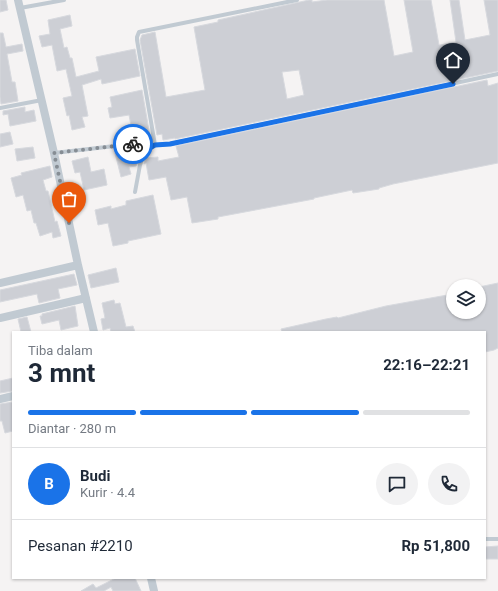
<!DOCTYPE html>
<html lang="id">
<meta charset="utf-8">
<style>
body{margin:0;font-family:Roboto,sans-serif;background:#f2f2f3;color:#1f2937;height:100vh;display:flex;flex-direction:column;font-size:15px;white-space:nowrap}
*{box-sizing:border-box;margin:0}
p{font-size:13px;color:#747a83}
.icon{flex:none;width:22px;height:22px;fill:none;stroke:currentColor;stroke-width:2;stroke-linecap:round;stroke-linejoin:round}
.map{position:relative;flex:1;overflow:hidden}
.drawer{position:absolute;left:12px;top:331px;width:474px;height:248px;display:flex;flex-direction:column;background:#fff;border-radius:0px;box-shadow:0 1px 3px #0004}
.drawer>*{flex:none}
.fabs{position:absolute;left:446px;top:279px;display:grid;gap:8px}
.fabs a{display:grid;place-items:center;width:40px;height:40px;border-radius:50%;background:#fff;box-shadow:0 1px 3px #0004;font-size:20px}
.pin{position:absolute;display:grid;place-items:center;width:34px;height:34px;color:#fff;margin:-41px -17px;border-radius:50% 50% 50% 0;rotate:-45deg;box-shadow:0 0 4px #0007}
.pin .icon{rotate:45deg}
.courier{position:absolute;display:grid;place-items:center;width:40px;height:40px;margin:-20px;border:3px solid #1a73e8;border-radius:50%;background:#fff;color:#222;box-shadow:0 1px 5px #0007}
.headline em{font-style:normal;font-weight:700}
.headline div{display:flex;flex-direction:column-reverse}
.headline{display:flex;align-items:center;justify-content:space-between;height:68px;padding:0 16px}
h1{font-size:26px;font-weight:700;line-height:30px}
.bar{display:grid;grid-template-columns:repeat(4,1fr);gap:6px 4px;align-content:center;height:48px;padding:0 16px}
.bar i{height:5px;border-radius:3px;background:#e0e1e3}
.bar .active{background:#1a73e8}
.bar p{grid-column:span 4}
.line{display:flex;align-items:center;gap:10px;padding:0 16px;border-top:1px solid #e0e1e3}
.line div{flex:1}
.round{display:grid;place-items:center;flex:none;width:42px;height:42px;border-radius:21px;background:#f2f2f3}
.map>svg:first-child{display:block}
.building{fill:#cdcfd5;stroke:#d7d9de;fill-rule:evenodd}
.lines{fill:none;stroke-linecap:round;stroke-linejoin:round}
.lane{stroke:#c1cad2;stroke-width:4}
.street{stroke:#c1cad2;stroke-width:8}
.done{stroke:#868d94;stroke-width:4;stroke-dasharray:0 7.2}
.route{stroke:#1a73e8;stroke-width:5}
</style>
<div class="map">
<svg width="498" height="591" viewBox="0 0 498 591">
<rect width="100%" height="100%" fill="#f5f3f3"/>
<path class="building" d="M0 0H6L8 10 0 12Z
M309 0H312V2L327 0H384L394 56 413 52 404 0H431L439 45H440L456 42 450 0H459L465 40 490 35 484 0H498V71L175 139V138L163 140 162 134 157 135 140 40 142 35 155 32 166 97 205 90 194 27 218 22V20ZM299 70 304 95 287 99 282 72Z
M70 15 72 26 60 29 64 48 67 47 70 58H72L76 77 99 71 96 57 135 49 140 76 102 84 101 79 82 85 88 116 82 117 85 127 72 130 69 115 67 116 63 98 72 96 66 69 57 71 52 45 42 47 39 36 50 34 48 20Z
M0 33H3L6 47 22 44 23 51 7 54 12 82H15L18 101 1 104 0 97Z
M487 80 488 86 498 83V163L393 184 379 188V189L353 193 352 190 314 198V199L218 217V219L192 223 187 197 171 200 166 177 149 180 146 163 144 164 146 158 158 157V161L179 157 176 146Z
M142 90 150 136 140 139 139 136H133L129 115 110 118 108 108 112 107 110 97Z
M25 107V112L34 110 36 121 10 126 8 114 3 115V111Z
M10 132 13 144 0 147V134Z
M33 147 35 158 17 161 15 149Z
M124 151 126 155 137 152 139 158 136 166 129 167 131 174 121 177 115 153Z
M88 157 91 172 104 169 107 185 84 190 80 172 75 173 72 161Z
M50 166 52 177 43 180 46 191H48L55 222 57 221 61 236 53 238 52 232 40 236 36 223H34L31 210 27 211 23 195 16 197 11 178 22 175 21 173Z
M153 195 161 234 128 241V243L113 246 108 223 98 225 95 210 111 206V209L126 205V201Z
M116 268 119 282 91 288 88 275Z
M74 274 77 285 58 289 60 298 39 303 37 294 0 302V290Z
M498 283V348L494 350 485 352V332H282L281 329 326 319 337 317 338 318 386 306 453 294V312H479V287Z
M114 300 115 304 120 303 126 327 133 326 135 332H111L110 328 103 330 101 319 105 318 102 303Z
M75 306 78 326 61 330 59 320 42 324 40 316H42V314Z
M27 317 31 332H21L18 319Z
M13 378V391L0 393V381Z
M13 402V431L5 433 2 421H0V404Z
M498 546V559H485V547Z
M116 578H135L141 591H113L111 587 104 591H81L93 584 96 588Z"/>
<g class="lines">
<path class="lane" d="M20 8 64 0
M0 108 42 100
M155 145 137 40V37L139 32 297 0
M54 153 132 144 138 145 145 150 155 145 170 144 498 74
M135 192 140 165 145 150
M485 539H498"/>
<path class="street" d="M18 0 54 153 78 265 94 332
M0 283 78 265
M0 318 86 298
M0 399 13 396
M151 578 154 591"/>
</g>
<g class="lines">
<path class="done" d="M69 223 54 153 133 144"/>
<path class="route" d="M133 144 138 145 146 150 155 145 170 144 453 84"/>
</g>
</svg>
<div class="fabs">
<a><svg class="icon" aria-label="layers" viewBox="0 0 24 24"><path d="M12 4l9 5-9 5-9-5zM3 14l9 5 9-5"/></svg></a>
</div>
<div class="pin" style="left:69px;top:223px;background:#ea580c"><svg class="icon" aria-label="bag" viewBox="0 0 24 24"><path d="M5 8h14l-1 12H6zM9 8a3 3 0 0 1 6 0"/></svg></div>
<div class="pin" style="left:453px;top:84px;background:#1f2937"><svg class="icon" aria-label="home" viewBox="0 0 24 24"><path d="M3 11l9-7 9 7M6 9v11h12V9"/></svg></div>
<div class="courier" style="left:133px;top:144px"><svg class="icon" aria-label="bike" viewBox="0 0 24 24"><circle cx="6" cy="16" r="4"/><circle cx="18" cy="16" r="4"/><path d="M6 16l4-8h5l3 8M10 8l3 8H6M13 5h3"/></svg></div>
<section class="drawer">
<div class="headline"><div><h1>3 mnt</h1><p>Tiba dalam</p></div><em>22:16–22:21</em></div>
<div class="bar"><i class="active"></i><i class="active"></i><i class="active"></i><i></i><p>Diantar · 280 m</p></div>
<div class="line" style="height:72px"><b class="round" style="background:#1a73e8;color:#fff">B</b><div><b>Budi</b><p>Kurir · 4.4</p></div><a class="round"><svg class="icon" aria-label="chat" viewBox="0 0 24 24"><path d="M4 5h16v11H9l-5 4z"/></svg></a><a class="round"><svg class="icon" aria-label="phone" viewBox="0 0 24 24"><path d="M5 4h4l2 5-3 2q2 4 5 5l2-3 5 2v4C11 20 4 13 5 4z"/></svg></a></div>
<div class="line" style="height:52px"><div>Pesanan #2210</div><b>Rp 51,800</b></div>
</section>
</div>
